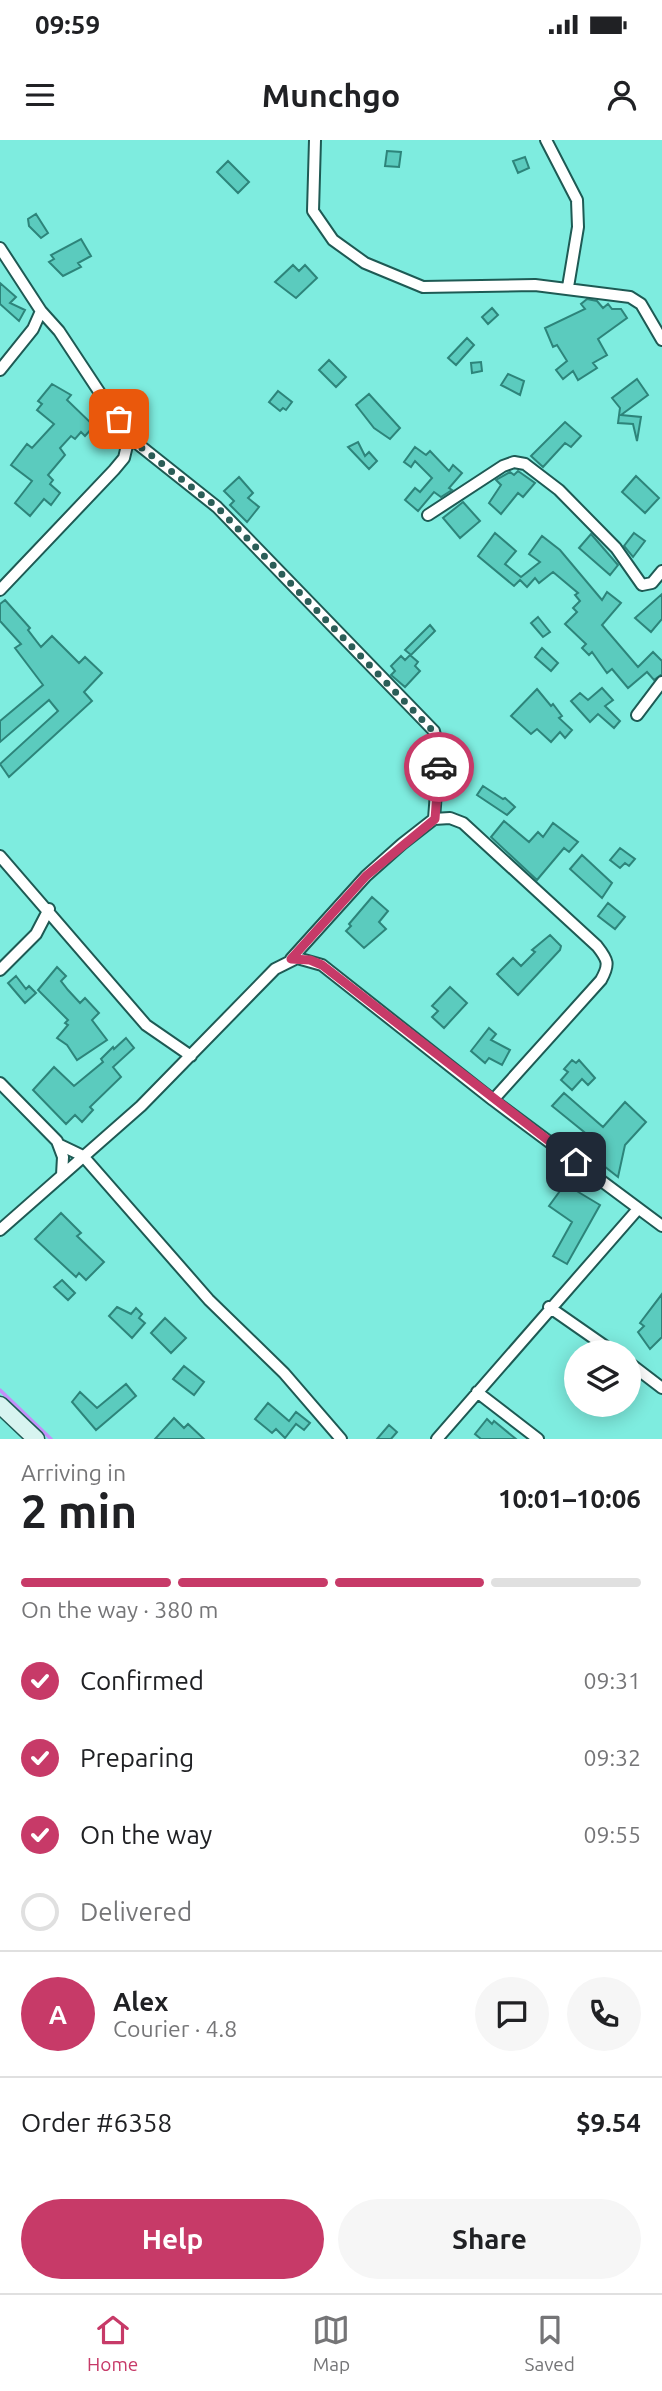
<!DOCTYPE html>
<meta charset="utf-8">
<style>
body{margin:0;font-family:Ubuntu,sans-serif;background:#f6f6f6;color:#202124;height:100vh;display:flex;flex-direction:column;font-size:26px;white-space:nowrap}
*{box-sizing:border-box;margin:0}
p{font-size:23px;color:#757577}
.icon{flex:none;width:38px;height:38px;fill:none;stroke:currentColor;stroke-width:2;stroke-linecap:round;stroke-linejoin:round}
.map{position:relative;height:1299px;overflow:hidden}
.panel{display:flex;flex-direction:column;background:#fff;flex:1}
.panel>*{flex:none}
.fabs{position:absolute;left:564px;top:1200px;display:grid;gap:14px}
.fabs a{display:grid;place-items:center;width:77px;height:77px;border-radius:50%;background:#fff;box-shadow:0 4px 18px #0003;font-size:35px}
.pin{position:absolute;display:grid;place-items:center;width:60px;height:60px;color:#fff;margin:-30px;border-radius:14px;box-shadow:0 4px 10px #0006}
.courier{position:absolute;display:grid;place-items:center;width:70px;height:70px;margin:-35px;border:5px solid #c73a68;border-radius:50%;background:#fff;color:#222;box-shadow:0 2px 9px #0007}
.headline em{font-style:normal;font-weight:700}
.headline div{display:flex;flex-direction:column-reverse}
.headline{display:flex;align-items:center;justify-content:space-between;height:119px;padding:0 21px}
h1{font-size:46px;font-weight:700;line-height:52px}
.bar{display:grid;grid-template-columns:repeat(4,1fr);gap:10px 7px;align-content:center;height:84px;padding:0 21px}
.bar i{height:9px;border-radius:5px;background:#e0e0e0}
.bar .active{background:#c73a68}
.bar p{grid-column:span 4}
.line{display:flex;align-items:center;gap:18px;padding:0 21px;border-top:2px solid #e0e0e0}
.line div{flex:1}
.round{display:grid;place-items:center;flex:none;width:74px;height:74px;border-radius:37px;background:#f6f6f6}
ol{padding:0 21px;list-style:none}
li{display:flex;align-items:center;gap:21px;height:77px}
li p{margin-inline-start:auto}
li .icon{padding:7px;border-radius:50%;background:#c73a68;color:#fff;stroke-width:4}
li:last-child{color:#757577}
li i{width:38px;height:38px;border:4px solid #e0e0e0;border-radius:50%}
.cta{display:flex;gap:14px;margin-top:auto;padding:14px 21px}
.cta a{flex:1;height:80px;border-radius:42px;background:#c73a68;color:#fff;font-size:28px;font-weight:700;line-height:80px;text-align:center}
.cta a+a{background:#f6f6f6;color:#202124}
.status{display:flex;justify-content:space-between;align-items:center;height:49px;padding:0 35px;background:#fff;direction:ltr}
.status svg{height:19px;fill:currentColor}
header{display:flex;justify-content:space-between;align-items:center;height:91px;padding:0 21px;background:#fff;font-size:32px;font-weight:700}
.tabs{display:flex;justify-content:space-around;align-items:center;height:98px;border-top:2px solid #e0e0e0;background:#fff;font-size:19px;color:#757577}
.tabs a{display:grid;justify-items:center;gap:4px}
.tabs .active{color:#c73a68}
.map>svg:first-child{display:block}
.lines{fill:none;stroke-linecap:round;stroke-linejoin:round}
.stream{stroke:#c390f9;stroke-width:3.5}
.building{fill:#5bcbbe;stroke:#2d847a;stroke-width:2}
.minor-casing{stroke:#1e5a54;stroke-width:14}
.secondary-casing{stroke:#1e5a54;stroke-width:19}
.minor{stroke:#fff;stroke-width:10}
.secondary{stroke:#d7f4f0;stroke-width:16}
.done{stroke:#2c5e58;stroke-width:7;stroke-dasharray:0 12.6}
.route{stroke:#c73a68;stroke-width:9}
</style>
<div class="status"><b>09:59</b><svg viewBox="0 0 49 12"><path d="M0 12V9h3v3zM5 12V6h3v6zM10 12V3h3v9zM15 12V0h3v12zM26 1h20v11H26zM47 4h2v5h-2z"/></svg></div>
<header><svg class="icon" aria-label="menu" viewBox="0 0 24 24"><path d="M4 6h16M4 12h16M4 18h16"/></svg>Munchgo<svg class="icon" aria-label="person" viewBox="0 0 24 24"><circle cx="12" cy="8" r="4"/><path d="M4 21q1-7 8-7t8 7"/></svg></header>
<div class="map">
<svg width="662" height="1299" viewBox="0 0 662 1299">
<rect width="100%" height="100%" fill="#7eecdf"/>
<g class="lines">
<path class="stream" d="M0 1250 51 1299"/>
</g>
<path class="building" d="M387 11 401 12 399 27 385 26Z
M525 17 529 28 518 33 513 21Z
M228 21 249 42 238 53 217 32Z
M36 74 48 93 41 98 29 86 28 79Z
M81 99 91 116 78 123 81 127 63 136 49 122 54 119 51 115Z
M293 125 299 131 305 125 317 138 296 158 275 142Z
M0 143 16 157 10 163 25 170 19 181 0 164Z
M587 159 597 161 603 168 608 164 612 169H621L627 178 598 199 607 215 593 223 597 228 578 240 573 231 563 239 556 230 567 221 557 205 553 207 545 188 585 169 581 164Z
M492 168 498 175 488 184 482 177Z
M467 198 474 205 456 225 448 218Z
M329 220 346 237 336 247 319 230Z
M481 222 482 231 472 233 471 223Z
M508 234 524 241 520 255 501 245Z
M637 239 648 255 621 275 641 277 637 301 633 284 618 283 620 268 612 258Z
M52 244 71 255 67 260 94 286 85 296 81 292 75 299 71 296 60 308 65 315 48 335 53 340 50 344 60 353 51 365 44 359 30 376 15 363 32 341 11 325 27 304 32 308 54 284 37 270 42 264 38 261Z
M278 251 292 262 286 270 283 268 280 271 269 262Z
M369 254 400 288 390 299 374 288 356 265Z
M565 282 581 296 571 307 565 303 543 327 531 316Z
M358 302 365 316 369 312 377 321 369 329 348 307Z
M415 307 426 315 430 311 449 331 453 325 462 333 449 348 452 350 441 357 434 352 418 371 405 360 415 348 420 352 432 338 415 321 411 327 404 322Z
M518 331 535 343 523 357 518 353 501 374 489 363 501 345 496 340 510 332 514 335Z
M636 336 659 358 645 373 622 352Z
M239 337 253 353 248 358 259 367 247 382 230 365 234 361 224 351Z
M463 362 480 381 460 398 443 378Z
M495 393 516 411 505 424 521 437 540 422 529 414 542 396 560 410 602 460 607 452 621 463 602 485 638 527 653 512 662 521V534L654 540 647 532 628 548 612 529 607 533 592 512 589 515 582 508 586 504 565 484 577 472 573 468 580 461 575 455 578 453 553 432 539 443 535 438 527 447 520 440 514 446 478 416Z
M634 393 645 401 633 417 624 406Z
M591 394 618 425 610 435 579 408Z
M662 454V479L651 492 635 478Z
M5 460 30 488 28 490 41 507 52 496 79 523 85 517 102 533 84 552 92 561 9 637 0 624 58 571 49 560 0 602V581L43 545 15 508 21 504 0 481V464Z
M538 477 550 492 543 497 531 483Z
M430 485 435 491 411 515 405 510Z
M542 508 558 523 551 531 535 517Z
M410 515 418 522 415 526 420 531 405 547 391 535 395 531 391 526 401 516 405 520Z
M602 548 613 560 605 566 620 581 614 588 598 574 590 582 571 561 580 553 588 560Z
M537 549 551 566 553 564 562 576 559 578 572 590 565 598 560 592 551 602 537 589 531 594 511 576Z
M483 646 503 659 505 658 515 667 507 675 477 655Z
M504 681 529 702 538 692 543 697 553 683 578 702 569 712 564 708 537 740 491 697Z
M620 708 635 719 629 726 625 723 620 728 610 720Z
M582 715 612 743 602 758 570 729Z
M372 757 388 771 379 782 386 789 364 808 346 791 351 786 349 784Z
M608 763 625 777 615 789 598 776Z
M550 795 561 806 560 810 518 855 497 834 513 818 521 826 535 812 532 810Z
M57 827 66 836 61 841 68 850 80 863 85 858 99 873 92 880 107 900 77 920 67 905 57 898 68 885 65 883 68 880 38 850Z
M16 836 26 849 29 846 36 853 25 863 8 843Z
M450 847 467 863 444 888 432 877 438 871 432 866Z
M489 888 496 894 491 900 510 910 502 925 489 918 485 923 471 911Z
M126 898 134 908 113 927 121 937 90 967 93 970 82 982 75 975 66 984 33 950 54 927 74 946 103 922 101 919 113 907 114 909Z
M572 920 576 923 579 920 595 938 588 945 582 939 572 950 561 940 568 932 564 929Z
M564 953 603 987 625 962 646 982 625 1005 618 1037 590 1015 596 1008 586 1000 589 996 552 966Z
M565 1044 600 1065 567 1124 553 1116 572 1082 549 1066Z
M61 1073 81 1093 77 1096 104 1122 86 1140 79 1133 76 1137 35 1099Z
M62 1140 75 1153 68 1160 54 1147Z
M662 1154V1197L650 1209 638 1192 644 1186 640 1183Z
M117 1167 131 1174 136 1168 142 1174 139 1178 145 1183 132 1198 109 1176Z
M165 1178 186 1198 171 1213 151 1193Z
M184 1226 204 1242 194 1255 173 1239Z
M126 1244 136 1256 96 1290 72 1262 80 1252 97 1268Z
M268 1263 289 1281 296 1272 310 1283 304 1290 296 1284 285 1298 276 1289 272 1293 255 1279Z
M174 1278 184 1288 188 1284 204 1299H155Z
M487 1279 492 1284 494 1281 516 1299H481L475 1294Z
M389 1285 397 1292 391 1299H377Z"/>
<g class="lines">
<defs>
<path id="minor" d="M315 0 313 71 333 100 365 123 423 147 535 145 630 157 641 164 662 200
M546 0 577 60 578 87 568 147
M0 108 41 171 33 189 0 230
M129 297 217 367 434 591 439 613 434 679
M428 375 503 326 514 322 525 324 559 350 616 408 642 445 652 443 662 431
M0 450 114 330 124 318 129 297 59 191 41 171
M637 575 662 542
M0 716 146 885 191 916
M291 819 366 736 402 704 434 679 450 678 463 683 597 806C608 820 610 824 601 840L493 960
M0 830 36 794 49 769
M0 943 57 1001 63 1017 62 1035
M60 1005 83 1016 209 1160 284 1233 341 1299
M0 1090 141 966 275 829 297 818 322 825 493 960 662 1086
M549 1167 615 1213
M628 1222 662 1248
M477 1252 538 1299
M437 1299 638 1069"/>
<path id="secondary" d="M0 1265 36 1299"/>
</defs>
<use href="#minor" class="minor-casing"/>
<use href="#secondary" class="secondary-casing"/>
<use href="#minor" class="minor"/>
<use href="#secondary" class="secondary"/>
</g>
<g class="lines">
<path class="done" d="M119 279 129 298 217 367 434 592 439 606V627"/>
<path class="route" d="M439 627 435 679 366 736 291 819 310 820 322 825 576 1022"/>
</g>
</svg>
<div class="fabs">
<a><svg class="icon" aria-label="layers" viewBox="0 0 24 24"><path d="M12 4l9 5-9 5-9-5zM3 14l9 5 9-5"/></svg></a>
</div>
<div class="pin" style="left:119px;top:279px;background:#ea580c"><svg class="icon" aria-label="bag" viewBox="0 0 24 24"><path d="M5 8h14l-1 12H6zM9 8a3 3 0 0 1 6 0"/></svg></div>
<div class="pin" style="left:576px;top:1022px;background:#1f2937"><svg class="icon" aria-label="home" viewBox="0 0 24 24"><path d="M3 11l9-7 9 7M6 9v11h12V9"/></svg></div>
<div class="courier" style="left:439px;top:627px"><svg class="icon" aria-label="car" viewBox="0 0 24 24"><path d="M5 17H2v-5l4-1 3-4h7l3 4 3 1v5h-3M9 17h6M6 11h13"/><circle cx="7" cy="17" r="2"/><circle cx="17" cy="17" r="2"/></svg></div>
</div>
<section class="panel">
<div class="headline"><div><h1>2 min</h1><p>Arriving in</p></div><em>10:01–10:06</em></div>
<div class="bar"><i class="active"></i><i class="active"></i><i class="active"></i><i></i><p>On the way · 380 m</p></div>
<ol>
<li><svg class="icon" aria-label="check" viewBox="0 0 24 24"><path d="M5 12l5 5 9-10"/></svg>Confirmed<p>09:31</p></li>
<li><svg class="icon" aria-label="check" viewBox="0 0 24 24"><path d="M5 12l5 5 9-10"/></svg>Preparing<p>09:32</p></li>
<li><svg class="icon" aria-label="check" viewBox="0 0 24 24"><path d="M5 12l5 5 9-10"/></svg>On the way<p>09:55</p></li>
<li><i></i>Delivered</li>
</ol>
<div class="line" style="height:126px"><b class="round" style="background:#c73a68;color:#fff">A</b><div><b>Alex</b><p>Courier · 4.8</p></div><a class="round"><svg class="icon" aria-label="chat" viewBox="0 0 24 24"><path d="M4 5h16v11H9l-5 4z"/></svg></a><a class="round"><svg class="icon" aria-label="phone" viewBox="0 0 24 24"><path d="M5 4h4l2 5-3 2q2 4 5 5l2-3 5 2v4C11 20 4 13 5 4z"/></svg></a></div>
<div class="line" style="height:91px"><div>Order #6358</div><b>$9.54</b></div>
<div class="cta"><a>Help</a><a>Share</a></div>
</section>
<nav class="tabs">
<a class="active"><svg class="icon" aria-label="home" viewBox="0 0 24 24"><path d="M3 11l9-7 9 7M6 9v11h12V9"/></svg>Home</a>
<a><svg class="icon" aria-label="map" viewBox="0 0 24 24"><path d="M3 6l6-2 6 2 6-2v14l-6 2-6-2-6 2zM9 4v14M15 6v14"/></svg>Map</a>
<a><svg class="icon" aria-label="saved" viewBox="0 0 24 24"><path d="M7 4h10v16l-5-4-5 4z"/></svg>Saved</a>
</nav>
